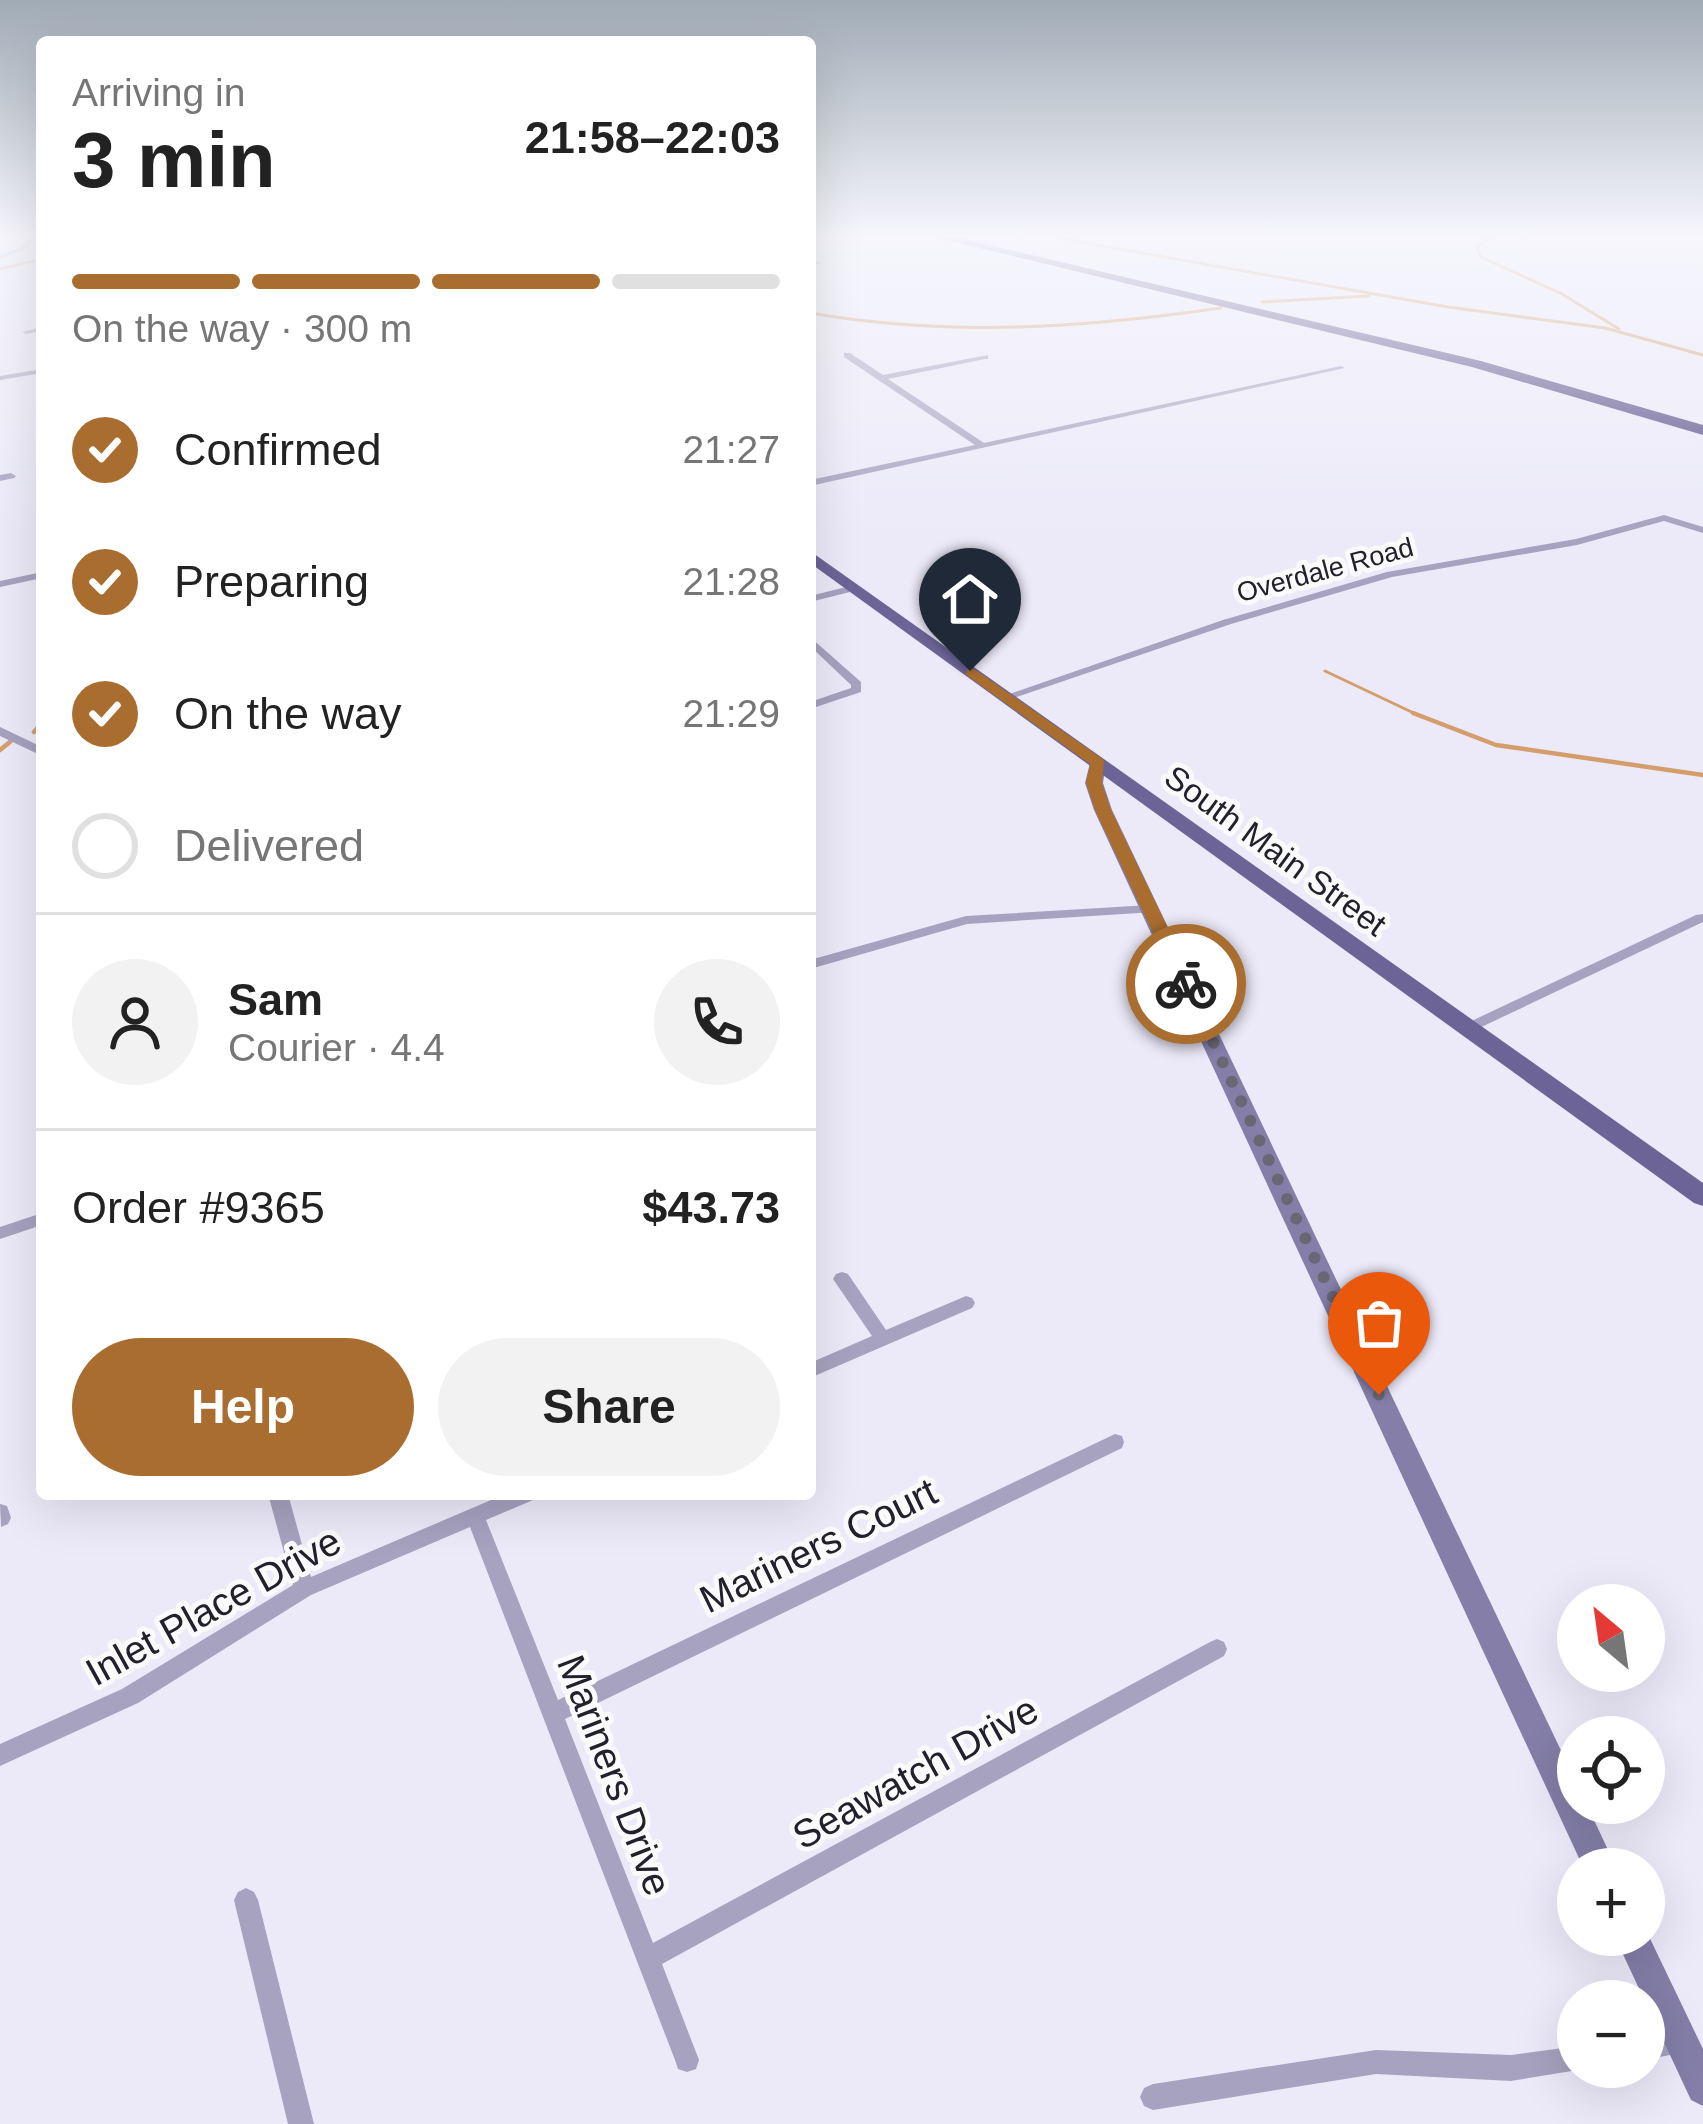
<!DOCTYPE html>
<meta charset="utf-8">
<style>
body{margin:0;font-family:Arial,sans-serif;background:#f2f2f2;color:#222;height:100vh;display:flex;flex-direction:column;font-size:45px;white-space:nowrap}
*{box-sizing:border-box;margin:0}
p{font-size:39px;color:#767676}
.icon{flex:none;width:66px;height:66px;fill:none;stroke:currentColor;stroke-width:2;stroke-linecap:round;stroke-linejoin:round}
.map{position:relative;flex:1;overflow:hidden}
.details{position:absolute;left:36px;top:36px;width:780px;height:1464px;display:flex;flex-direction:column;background:#fff;border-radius:12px;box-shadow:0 12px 48px #0002}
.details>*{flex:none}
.needle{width:78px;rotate:331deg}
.controls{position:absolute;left:1557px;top:1584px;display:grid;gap:24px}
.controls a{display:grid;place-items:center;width:108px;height:108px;border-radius:50%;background:#fff;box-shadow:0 12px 48px #0002;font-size:60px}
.pin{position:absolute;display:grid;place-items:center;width:102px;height:102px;color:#fff;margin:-123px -51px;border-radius:50% 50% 50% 0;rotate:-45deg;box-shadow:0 0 12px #0007}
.pin .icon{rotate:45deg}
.courier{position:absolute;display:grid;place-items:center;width:120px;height:120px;margin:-60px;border:9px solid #a96d2f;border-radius:50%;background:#fff;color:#222;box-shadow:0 3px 15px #0007}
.summary em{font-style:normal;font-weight:700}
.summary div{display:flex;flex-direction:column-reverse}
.summary{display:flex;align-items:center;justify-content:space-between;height:204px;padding:0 36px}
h1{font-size:78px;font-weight:700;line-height:90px}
.bar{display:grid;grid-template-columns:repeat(4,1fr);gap:18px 12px;align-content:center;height:144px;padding:0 36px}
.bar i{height:15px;border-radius:9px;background:#e0e0e0}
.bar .current{background:#a96d2f}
.bar p{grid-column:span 4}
.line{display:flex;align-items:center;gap:30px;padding:0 36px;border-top:3px solid #e0e0e0}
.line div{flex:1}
.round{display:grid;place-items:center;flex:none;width:126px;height:126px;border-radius:63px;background:#f2f2f2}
ol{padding:0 36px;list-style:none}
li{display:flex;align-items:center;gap:36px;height:132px}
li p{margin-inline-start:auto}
li .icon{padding:12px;border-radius:50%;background:#a96d2f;color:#fff;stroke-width:4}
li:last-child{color:#767676}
li i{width:66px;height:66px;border:6px solid #e0e0e0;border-radius:50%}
.action{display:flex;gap:24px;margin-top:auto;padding:24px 36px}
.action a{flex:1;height:138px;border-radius:72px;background:#a96d2f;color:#fff;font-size:48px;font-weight:700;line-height:138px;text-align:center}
.action a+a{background:#f2f2f2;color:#222}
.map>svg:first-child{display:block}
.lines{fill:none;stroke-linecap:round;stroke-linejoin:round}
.stream-far1{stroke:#d49e6c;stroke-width:3}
.stream{stroke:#d49e6c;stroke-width:4.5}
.street{fill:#a6a2bf;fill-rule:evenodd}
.secondary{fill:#847ea8;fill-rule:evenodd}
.primary{fill:#6c6496;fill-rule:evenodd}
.highway{fill:#584d87;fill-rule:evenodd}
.route{fill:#a96d2f}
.done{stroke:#696774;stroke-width:12;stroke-dasharray:0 21.6}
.labels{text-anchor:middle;stroke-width:10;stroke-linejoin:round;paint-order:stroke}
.far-street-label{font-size:27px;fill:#22202d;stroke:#fafafa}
.street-label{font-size:33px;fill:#22202d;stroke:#fafafa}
.near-street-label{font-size:39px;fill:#22202d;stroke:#fafafa}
</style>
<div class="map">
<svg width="1703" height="2124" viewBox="0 0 1703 2124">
<rect width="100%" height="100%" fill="#eceaf9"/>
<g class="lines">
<path class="stream-far1" d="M1057 238 1448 307 1605 328 1703 355
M1490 238 1477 247 1481 257 1562 294 1619 329
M0 269 42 259
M1262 302 1369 296
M810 313C949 337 1082 328 1221 308
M1325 671 1420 716"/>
<path class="stream" d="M1413 713 1496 745 1703 775
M34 732 42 723
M0 750 10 742"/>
<path class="street" d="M29 238H36L26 249 0 259V255L22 247Z
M810 257 821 263 817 265 810 262Z
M42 327V331L26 334 22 332Z
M844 353H850L883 375 988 355V359H985L888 379 984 443 1341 366 1345 368 810 486V480L975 445 844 357Z
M42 369V373L0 380V376Z
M11 473 16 476 14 478 0 481V475Z
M1664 515 1703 527V533L1664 521 1577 545 1392 577 1231 624 1011 699H1003L1001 697 1223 620 1387 572 1576 539Z
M42 572V578L0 587V581Z
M854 585 858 586V590L810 602V596Z
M810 637 861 682V692L810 709V702L851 688V685L810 646Z
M0 727 42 747V756L0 736Z
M1150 905 1157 909 1155 912 967 924 810 969V960L966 916Z
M1703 914V922L1473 1031H1463L1461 1028 1463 1025 1696 915Z
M42 1213V1225L0 1239V1227Z
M842 1272 848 1274 886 1330 966 1296 972 1298 975 1303 972 1308 810 1378V1363L872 1336 833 1279 836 1274Z
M1115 1434 1122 1436 1124 1442 1122 1448 565 1719 653 1943 1210 1642 1217 1639 1224 1642 1227 1649 1224 1656 662 1964 699 2060 696 2069 687 2072 678 2069 675 2060 470 1527 311 1595 138 1703 0 1766V1744L122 1689 293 1585 268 1494H288L311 1577 505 1494H536L533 1500 486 1520 558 1700Z
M0 1504 7 1506 11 1518 8 1524 1 1527Z
M246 1888 254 1892 258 1900 314 2124H288L234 1900 238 1892Z
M1682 2030 1691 2033 1694 2042 1691 2051 1644 2060V2036Z
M1578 2046V2067H1586L1578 2070 1511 2081 1376 2074 1153 2110 1144 2106 1140 2097 1144 2088 1153 2084 1376 2050 1511 2055Z"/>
<path class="secondary" d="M1098 758 1106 763 1103 783 1112 810 1578 1786V1803H1586L1617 1869H1584L1094 810 1085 783 1090 763Z
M1644 1926 1703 2049V2106L1691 2100 1614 1935H1644Z"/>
<path class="primary" d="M810 551 1703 1183V1206L1694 1203 810 563Z"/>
<path class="highway" d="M938 238H959L1481 361 1703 425V435L1472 367Z"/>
</g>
<linearGradient id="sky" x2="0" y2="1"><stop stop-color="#a0abb6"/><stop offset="0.44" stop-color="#f6f6fc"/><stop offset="1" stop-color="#f6f6fc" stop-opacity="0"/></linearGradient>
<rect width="1703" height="535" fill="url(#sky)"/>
<path class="route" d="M970 666 1104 760 1102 783 1111 810 1195 984 1192 988 1177 984 1095 810 1086 783 1090 764 965 674Z"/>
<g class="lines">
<path class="done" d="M1186 984 1379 1395"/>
</g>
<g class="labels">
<g class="far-street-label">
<text transform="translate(1325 570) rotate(-15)" y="9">Overdale Road</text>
</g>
<g class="street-label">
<text transform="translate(1276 850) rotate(36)" y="12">South Main Street</text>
</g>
<g class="near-street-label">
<text transform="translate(818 1545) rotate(-26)" y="14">Mariners Court</text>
<text transform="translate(213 1606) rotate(-29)" y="14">Inlet Place Drive</text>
<text transform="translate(915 1772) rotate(-29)" y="14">Seawatch Drive</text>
<text transform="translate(615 1775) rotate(69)" y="14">Mariners Drive</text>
</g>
</g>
</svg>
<div class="controls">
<a><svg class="needle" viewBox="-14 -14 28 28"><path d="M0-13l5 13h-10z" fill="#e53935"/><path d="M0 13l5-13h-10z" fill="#767676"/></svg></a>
<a><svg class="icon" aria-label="locate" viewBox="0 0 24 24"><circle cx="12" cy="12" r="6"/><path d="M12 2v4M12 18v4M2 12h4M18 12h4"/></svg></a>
<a>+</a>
<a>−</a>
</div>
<div class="pin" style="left:1379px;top:1395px;background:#ea580c"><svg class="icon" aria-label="bag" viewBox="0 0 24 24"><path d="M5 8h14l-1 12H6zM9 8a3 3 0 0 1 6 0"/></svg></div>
<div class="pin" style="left:970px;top:671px;background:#1f2937"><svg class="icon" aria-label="home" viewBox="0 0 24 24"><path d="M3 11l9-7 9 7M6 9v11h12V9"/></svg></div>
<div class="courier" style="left:1186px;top:984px"><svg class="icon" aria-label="bike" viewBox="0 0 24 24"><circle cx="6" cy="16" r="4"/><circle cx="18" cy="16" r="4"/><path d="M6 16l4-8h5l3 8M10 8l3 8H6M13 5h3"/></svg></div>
<section class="details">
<div class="summary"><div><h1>3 min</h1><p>Arriving in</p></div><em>21:58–22:03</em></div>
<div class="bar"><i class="current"></i><i class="current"></i><i class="current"></i><i></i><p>On the way · 300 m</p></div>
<ol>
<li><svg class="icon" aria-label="check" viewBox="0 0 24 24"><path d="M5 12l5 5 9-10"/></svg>Confirmed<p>21:27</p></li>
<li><svg class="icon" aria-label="check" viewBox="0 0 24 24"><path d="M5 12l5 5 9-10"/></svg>Preparing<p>21:28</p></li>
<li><svg class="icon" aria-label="check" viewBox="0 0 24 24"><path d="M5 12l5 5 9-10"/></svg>On the way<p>21:29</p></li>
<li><i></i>Delivered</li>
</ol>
<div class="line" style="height:216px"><a class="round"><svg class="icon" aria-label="person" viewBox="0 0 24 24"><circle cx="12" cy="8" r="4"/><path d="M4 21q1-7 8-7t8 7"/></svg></a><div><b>Sam</b><p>Courier · 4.4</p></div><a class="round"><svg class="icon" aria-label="phone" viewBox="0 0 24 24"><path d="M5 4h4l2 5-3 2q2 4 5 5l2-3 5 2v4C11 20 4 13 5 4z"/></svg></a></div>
<div class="line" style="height:156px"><div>Order #9365</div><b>$43.73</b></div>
<div class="action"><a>Help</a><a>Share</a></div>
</section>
</div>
